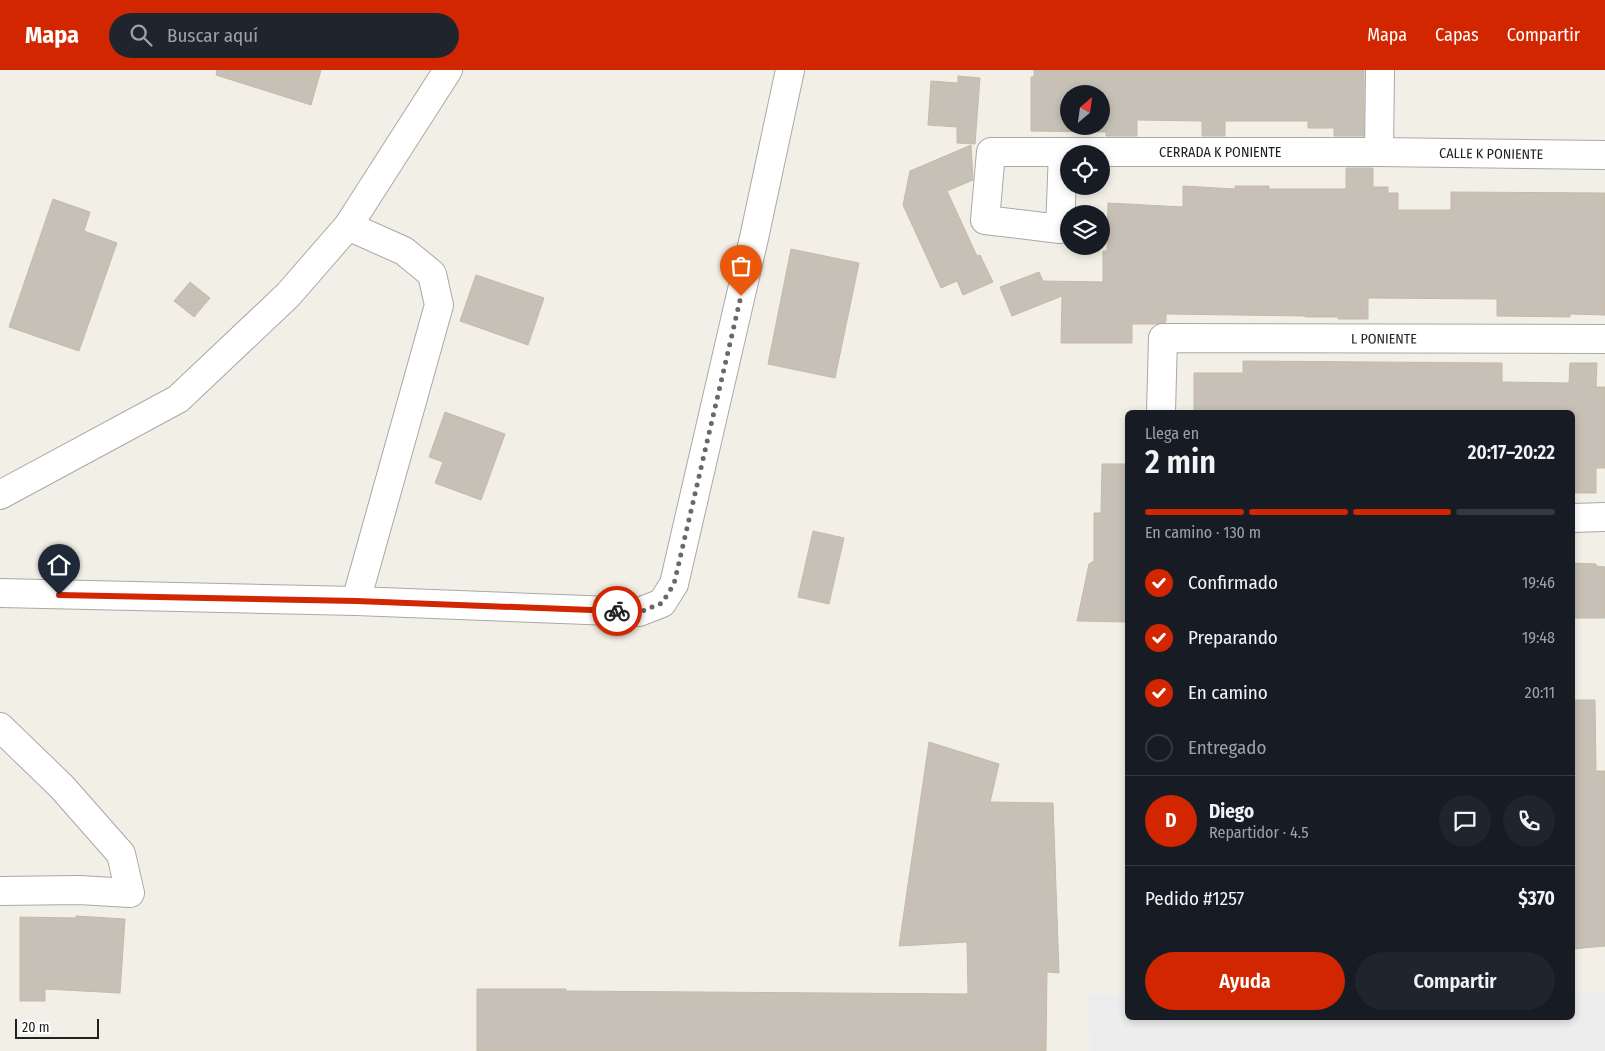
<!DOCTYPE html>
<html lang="es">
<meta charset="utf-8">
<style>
body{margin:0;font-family:"Fira Sans Condensed",sans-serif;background:#20242c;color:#f1f3f6;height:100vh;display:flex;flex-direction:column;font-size:19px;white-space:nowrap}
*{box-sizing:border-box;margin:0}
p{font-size:16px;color:#9ea1a6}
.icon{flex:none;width:28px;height:28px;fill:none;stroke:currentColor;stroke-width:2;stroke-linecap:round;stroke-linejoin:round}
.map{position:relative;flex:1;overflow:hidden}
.panel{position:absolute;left:1125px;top:340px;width:450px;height:610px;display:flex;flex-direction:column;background:#171b24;border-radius:8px;box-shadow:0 2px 8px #0003}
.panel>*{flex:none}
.needle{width:32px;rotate:29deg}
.controls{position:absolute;left:1060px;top:15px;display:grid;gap:10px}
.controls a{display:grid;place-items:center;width:50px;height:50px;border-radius:50%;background:#171b24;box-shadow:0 2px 8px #0003;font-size:25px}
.scale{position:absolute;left:15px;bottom:12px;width:84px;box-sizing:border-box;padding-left:5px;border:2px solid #212121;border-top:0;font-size:14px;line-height:18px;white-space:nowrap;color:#212121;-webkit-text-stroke:4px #fff;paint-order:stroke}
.pin{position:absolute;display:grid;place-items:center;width:42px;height:42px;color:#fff;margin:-51px -21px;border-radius:50% 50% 50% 0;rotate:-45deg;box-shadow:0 0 5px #0007}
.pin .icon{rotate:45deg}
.courier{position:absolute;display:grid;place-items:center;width:50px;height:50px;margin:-25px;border:4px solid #d12600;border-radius:50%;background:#fff;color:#222;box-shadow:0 1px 6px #0007}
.summary em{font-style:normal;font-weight:600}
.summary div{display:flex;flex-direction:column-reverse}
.summary{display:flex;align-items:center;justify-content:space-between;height:85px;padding:0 20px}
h1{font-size:32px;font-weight:600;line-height:38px}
.bar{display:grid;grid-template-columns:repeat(4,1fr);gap:8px 5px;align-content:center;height:60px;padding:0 20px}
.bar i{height:6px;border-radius:4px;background:#363941}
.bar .selected{background:#d12600}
.bar p{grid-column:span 4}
.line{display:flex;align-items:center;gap:12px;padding:0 20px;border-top:1px solid #363941}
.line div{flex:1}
.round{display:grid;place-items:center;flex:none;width:52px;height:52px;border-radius:26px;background:#20242c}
ol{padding:0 20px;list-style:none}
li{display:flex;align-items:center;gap:15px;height:55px}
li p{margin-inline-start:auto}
li .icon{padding:5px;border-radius:50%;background:#d12600;color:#fff;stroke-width:4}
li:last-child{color:#9ea1a6}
li i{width:28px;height:28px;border:2px solid #363941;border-radius:50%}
.primary-button{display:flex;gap:10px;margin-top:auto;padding:10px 20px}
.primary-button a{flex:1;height:58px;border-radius:30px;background:#d12600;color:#fff;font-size:20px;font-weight:600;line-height:58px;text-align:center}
.primary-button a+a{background:#20242c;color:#f1f3f6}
header{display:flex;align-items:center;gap:30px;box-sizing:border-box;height:70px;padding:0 25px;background:#d12600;color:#fff}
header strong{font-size:24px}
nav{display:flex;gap:28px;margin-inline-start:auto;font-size:18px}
.search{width:350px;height:45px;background:#20242c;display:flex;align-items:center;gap:12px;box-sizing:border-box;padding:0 18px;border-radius:28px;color:#9ea1a6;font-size:19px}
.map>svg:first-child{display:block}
.parking{fill:#ededed}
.building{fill:#c7c0b6;stroke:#c5baa7;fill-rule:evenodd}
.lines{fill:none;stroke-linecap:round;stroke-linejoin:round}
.street-casing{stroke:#a8a8a8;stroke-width:30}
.street{stroke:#fff;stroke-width:28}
.done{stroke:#6a6966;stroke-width:5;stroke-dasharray:0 9}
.route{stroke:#d12600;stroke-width:6}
.labels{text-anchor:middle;stroke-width:5;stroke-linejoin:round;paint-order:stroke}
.street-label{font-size:14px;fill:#212121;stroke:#fff}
</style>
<header>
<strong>Mapa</strong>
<div class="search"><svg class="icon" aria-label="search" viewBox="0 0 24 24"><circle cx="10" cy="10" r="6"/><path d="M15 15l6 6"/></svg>Buscar aquí</div>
<nav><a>Mapa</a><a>Capas</a><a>Compartir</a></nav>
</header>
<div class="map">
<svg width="1605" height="981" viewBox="0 0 1605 981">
<rect width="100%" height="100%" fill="#f2f0e6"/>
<path class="parking" d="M1605 921V981H1090L1088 924 1127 925 1128 948H1572L1573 922Z"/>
<path class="building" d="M217 0H321L311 35 216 5Z
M1034 0H1364V66H1334V58H1308V51H1225V66H1202V51L1137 50V66H1106V62L1031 61V7H1034ZM1069 24H1101V56H1069Z
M958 6 980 8 975 74 957 73V57L928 55 931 11 958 13Z
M971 75 973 110 947 121 977 186 980 185 993 212 963 225 957 211 941 218 903 135 910 101Z
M1346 98H1373V117H1388V123H1398V140H1451V122L1605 123V245L1570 244V247L1497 246V229L1368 228V249H1338V247H1305V246L1166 244V252L1156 254H1132V273H1061L1062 226 1012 246 1000 217 1039 202 1043 211 1103 212V181H1107L1108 133 1183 137V116L1235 119V116H1269V119H1346Z
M53 129 90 142 84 161 117 173 79 281 9 257Z
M791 179 859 193 835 308 768 294Z
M476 205 544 228 528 275 460 251Z
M190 212 210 228 194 247 174 231Z
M1243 291 1502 293V312L1569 313 1570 293H1597L1596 317H1605V398H1596V423H1572V342H1194V303H1243Z
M445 342 505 364 481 430 435 413 443 392 429 387Z
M1102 394H1128V552L1077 551 1089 494 1094 491V443H1101Z
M813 461 844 468 829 534 798 527Z
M1572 493 1596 494V496L1605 497V548H1572Z
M1572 630H1595L1596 701H1605V876L1572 879Z
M929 672 999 694 990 732 1053 733 1059 903 1047 902 1046 981H477V919H566V921L968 924 967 872 899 876Z
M76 846 125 849 120 923 45 919V931H20V847L76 848Z"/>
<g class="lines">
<defs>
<g id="street">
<path id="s1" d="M1063 82 1060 159 985 150 991 82H1379L1605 85"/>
<path d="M1379 82 1380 0"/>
<path d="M348 156 404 181 432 204 439 235 356 531"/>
<path id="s2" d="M1161 342 1163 268 1605 269"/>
<path d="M0 425 178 329 288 225 348 156 448 0"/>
<path d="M1572 448 1605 447"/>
<path d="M0 523 356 531 639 542 662 533 674 514 754 168 790 0"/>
<path d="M0 657 62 717 121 784 130 823 79 820 0 821"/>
</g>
</defs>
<use href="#street" class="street-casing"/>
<use href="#street" class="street"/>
</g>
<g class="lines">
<path class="done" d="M617 541 640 542 662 533 674 514 741 226"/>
<path class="route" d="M59 525 356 531 617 541"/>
</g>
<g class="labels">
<g class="street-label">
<text dy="5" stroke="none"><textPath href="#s1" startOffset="450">CERRADA K PONIENTE</textPath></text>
<text dy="5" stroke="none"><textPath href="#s1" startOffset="721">CALLE K PONIENTE</textPath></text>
<text dy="5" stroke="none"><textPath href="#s2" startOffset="295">L PONIENTE</textPath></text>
</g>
</g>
</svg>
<div class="controls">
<a><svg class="needle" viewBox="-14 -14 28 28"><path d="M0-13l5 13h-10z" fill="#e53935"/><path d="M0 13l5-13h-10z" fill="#9ea1a6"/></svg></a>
<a><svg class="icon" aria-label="locate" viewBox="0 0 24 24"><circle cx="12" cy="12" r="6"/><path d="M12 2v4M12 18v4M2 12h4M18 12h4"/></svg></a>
<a><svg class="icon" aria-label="layers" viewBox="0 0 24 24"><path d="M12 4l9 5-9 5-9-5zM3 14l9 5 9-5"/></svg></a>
</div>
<div class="scale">20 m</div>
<div class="pin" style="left:741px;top:226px;background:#ea580c"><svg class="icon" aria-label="bag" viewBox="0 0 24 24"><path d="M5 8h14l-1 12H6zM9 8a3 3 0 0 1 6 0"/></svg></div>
<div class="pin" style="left:59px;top:525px;background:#1f2937"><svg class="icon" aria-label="home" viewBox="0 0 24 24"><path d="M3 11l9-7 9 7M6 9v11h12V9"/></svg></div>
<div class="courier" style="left:617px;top:541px"><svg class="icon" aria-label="bike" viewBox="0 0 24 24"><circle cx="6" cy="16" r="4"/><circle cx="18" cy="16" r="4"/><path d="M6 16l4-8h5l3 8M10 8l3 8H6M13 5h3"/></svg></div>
<section class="panel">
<div class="summary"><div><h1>2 min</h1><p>Llega en</p></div><em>20:17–20:22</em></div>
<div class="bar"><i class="selected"></i><i class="selected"></i><i class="selected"></i><i></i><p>En camino · 130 m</p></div>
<ol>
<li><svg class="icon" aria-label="check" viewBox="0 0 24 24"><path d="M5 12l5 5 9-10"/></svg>Confirmado<p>19:46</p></li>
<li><svg class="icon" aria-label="check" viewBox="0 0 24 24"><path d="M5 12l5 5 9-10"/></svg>Preparando<p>19:48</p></li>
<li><svg class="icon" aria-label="check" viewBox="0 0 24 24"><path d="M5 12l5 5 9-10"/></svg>En camino<p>20:11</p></li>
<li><i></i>Entregado</li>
</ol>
<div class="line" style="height:90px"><b class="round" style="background:#d12600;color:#fff">D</b><div><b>Diego</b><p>Repartidor · 4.5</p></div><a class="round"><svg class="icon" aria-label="chat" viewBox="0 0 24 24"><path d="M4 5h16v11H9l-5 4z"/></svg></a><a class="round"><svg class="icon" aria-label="phone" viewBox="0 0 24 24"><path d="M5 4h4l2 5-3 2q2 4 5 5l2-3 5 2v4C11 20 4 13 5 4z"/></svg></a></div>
<div class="line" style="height:65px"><div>Pedido #1257</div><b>$370</b></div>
<div class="primary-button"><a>Ayuda</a><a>Compartir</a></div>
</section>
</div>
